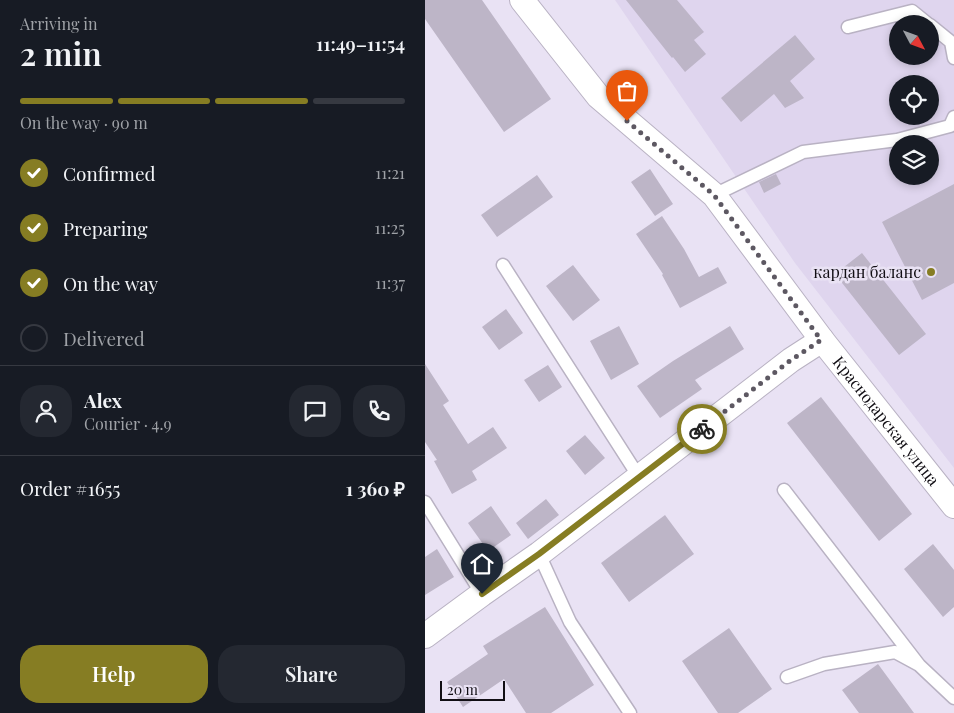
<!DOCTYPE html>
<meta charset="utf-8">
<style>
body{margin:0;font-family:"Playfair Display",serif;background:#242831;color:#f1f3f6;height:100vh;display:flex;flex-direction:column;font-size:19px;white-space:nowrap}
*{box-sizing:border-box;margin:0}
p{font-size:16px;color:#9ea1a6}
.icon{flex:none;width:28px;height:28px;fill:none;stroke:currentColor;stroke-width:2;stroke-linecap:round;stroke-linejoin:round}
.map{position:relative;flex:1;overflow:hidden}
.sheet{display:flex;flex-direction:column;background:#171b24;width:425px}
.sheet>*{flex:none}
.needle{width:32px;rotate:131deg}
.buttons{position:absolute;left:464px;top:15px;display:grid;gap:10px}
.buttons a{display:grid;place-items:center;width:50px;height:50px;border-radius:50%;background:#171b24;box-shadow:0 2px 8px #0003;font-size:25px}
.scale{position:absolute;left:15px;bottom:12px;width:65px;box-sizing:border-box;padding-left:5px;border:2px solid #110e14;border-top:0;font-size:14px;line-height:18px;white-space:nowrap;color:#110e14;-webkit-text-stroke:4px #e9e2f4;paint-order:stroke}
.pin{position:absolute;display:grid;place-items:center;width:42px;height:42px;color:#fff;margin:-51px -21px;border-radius:50% 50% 50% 0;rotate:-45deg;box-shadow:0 0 5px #0007}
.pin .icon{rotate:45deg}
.courier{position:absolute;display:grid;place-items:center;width:50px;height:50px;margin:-25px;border:4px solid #867d23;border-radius:50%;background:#fff;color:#222;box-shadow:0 1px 6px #0007}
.headline em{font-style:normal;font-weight:600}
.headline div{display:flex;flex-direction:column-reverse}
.headline{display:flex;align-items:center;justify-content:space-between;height:85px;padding:0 20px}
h1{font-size:32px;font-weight:600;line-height:38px}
.bar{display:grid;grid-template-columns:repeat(4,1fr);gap:8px 5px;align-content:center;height:60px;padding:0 20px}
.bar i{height:6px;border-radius:4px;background:#363941}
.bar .current{background:#867d23}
.bar p{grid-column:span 4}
.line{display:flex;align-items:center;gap:12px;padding:0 20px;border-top:1px solid #363941}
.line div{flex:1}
.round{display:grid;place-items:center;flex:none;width:52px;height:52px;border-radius:20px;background:#242831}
ol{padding:0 20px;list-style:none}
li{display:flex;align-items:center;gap:15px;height:55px}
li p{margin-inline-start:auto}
li .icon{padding:5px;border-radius:50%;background:#867d23;color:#fff;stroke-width:4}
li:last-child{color:#9ea1a6}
li i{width:28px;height:28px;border:2px solid #363941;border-radius:50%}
.primary-button{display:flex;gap:10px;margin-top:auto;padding:10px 20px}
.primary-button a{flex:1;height:58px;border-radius:20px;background:#867d23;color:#fff;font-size:20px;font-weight:600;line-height:58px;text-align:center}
.primary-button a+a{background:#242831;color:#f1f3f6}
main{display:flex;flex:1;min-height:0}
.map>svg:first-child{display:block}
.built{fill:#dfd5ee;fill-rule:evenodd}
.building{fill:#bdb5c7}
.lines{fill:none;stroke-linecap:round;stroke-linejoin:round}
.lane-casing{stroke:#b9b2c3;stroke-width:15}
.street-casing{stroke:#b9b2c3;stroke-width:26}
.lane{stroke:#fff;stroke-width:12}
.street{stroke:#fff;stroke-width:24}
.done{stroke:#5d5862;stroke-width:5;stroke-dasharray:0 9}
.route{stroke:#867d23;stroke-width:6}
.poi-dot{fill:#867d23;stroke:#e9e2f4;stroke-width:2}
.labels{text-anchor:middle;stroke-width:5;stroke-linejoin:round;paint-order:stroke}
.poi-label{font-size:16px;fill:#110e14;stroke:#e9e2f4;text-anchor:end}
.street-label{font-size:16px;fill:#110e14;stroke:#e9e2f4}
</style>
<main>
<section class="sheet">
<div class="headline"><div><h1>2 min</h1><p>Arriving in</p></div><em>11:49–11:54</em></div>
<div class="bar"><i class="current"></i><i class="current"></i><i class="current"></i><i></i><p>On the way · 90 m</p></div>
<ol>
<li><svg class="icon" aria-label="check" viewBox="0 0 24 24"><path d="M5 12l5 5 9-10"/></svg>Confirmed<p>11:21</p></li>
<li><svg class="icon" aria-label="check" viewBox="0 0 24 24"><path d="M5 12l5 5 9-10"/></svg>Preparing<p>11:25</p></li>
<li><svg class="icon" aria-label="check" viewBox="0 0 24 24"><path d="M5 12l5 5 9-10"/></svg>On the way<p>11:37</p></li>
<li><i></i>Delivered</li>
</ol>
<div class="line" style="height:90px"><a class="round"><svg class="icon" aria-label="person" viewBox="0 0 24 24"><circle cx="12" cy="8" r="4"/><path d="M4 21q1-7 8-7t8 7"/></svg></a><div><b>Alex</b><p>Courier · 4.9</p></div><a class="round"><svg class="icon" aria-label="chat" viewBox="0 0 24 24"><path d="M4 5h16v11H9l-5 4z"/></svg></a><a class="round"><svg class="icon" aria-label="phone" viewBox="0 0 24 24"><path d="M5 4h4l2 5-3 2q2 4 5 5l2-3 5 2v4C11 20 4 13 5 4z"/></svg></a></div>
<div class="line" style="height:65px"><div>Order #1655</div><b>1 360 ₽</b></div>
<div class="primary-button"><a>Help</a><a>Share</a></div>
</section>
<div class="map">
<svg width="529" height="713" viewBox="0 0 529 713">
<rect width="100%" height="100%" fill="#e9e2f4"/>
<path class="built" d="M190 0H529V468L370 263ZM472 24H505V56H472ZM472 84H505V116H472ZM472 144H505V176H472Z"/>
<path class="building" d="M0 0H57L126 99 79 132 0 19Z
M201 0H252L279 32 269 40 281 54 260 72 248 57 247 58Z
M370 35 390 59 365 81 379 98 360 108 349 94 316 122 296 98Z
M225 169 248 204 230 216 206 182Z
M351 174 356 184 339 193 334 182Z
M112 175 128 197 72 237 56 215Z
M529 184V283L497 300 457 222Z
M237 216 259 249 274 277 293 267 302 283 255 308 237 275 238 274 211 234Z
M437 253 501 334 474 355 410 274Z
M148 265 175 300 148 321 121 286Z
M81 309 98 333 74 350 57 327Z
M194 326 214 364 186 380 165 341Z
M305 326 319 349 270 380 277 389 235 418 212 386 248 361Z
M0 364 24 401 18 405 43 444 68 427 82 448 47 471 52 480 27 494 9 461 12 460 0 442Z
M123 365 137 387 114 402 99 380Z
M396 397 487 514 454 541 362 423Z
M160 435 180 458 160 475 141 451Z
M121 499 134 515 103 539 91 523Z
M66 506 86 535 63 551 43 523Z
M240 515 269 554 204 602 176 563Z
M508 544 529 570V607L518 617 479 569Z
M12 549 29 577 0 595V557Z
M120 607 169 685 126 713H101L79 679 38 707 22 682 63 654 58 646Z
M304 628 347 689 313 713H293L257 661Z
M453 664 489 713H434L417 690Z"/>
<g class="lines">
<defs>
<path id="lane" d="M505 25 526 42 529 58
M423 27 487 11 503 24
M289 195 378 152 472 140 525 126 529 117
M78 265 214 477
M359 490 494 665
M0 502 57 594
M114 554 145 622 205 713
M362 677 399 664 470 652 494 665 529 698"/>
<g id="street">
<path id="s1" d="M97 0 173 96 289 195 397 340 529 506"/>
<path d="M0 636 57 594 114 554 366 360 397 340"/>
</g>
</defs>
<use href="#lane" class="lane-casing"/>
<use href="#street" class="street-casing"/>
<use href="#lane" class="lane"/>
<use href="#street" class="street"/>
</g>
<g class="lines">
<path class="done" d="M202 121 289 195 396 340 366 360 277 429"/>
<path class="route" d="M57 594 114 554 277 429"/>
</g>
<circle class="poi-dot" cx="506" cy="272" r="5"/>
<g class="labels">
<g class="poi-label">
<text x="496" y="278">кардан баланс</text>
</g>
<g class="street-label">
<text dy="6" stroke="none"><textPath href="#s1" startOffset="559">Краснодарская улица</textPath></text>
</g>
</g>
</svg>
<div class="buttons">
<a><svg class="needle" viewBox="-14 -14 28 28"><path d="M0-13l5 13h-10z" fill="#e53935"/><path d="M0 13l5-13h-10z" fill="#9ea1a6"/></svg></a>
<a><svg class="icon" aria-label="locate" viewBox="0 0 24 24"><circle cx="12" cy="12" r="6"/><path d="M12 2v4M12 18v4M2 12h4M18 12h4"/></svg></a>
<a><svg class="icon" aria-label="layers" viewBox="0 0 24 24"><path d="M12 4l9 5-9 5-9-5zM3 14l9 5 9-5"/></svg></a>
</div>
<div class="scale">20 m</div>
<div class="pin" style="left:202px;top:121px;background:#ea580c"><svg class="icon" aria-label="bag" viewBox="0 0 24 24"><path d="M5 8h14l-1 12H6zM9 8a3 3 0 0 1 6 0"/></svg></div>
<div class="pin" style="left:57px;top:594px;background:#1f2937"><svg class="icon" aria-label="home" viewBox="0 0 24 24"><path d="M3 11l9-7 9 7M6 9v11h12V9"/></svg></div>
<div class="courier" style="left:277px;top:429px"><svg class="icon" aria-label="bike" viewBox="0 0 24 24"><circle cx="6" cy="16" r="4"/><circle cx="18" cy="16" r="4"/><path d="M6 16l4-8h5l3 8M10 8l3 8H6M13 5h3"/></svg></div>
</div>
</main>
